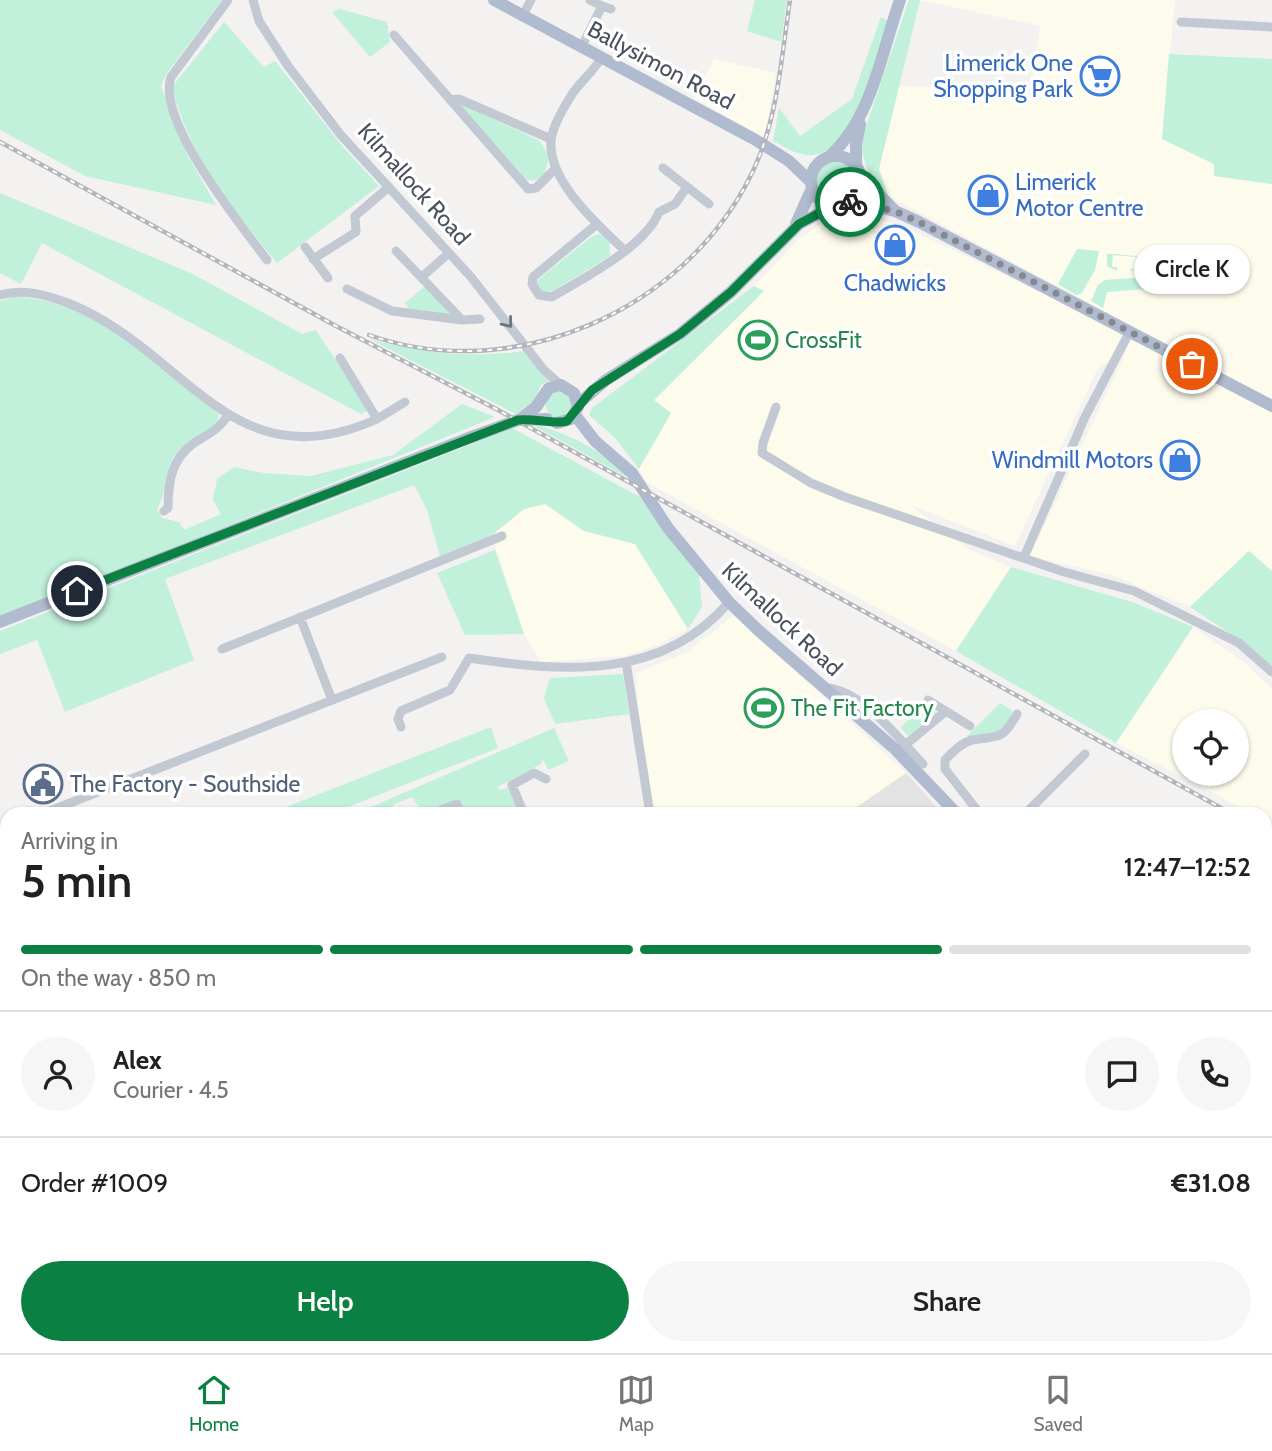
<!DOCTYPE html>
<meta charset="utf-8">
<style>
body{margin:0;font-family:Cabin,sans-serif;background:#f6f6f6;color:#202124;height:100vh;display:flex;flex-direction:column;font-size:26px;white-space:nowrap}
*{box-sizing:border-box;margin:0}
p{font-size:23px;color:#757577}
.icon{flex:none;width:38px;height:38px;fill:none;stroke:currentColor;stroke-width:2;stroke-linecap:round;stroke-linejoin:round}
.map{position:relative;flex:1;overflow:hidden}
.sheet{position:absolute;left:0px;top:807px;width:1272px;height:548px;display:flex;flex-direction:column;background:#fff;border-radius:21px 21px 0 0;box-shadow:0 2px 5px #0004}
.sheet>*{flex:none}
.fabs{position:absolute;left:1172px;top:709px;display:grid;gap:14px}
.fabs a{display:grid;place-items:center;width:77px;height:77px;border-radius:50%;background:#fff;box-shadow:0 2px 5px #0004;font-size:35px}
.pin{position:absolute;display:grid;place-items:center;width:60px;height:60px;color:#fff;margin:-30px;border:4px solid #fff;border-radius:50%;box-shadow:0 2px 7px #0007}
.courier{position:absolute;display:grid;place-items:center;width:70px;height:70px;margin:-35px;border:5px solid #0b8043;border-radius:50%;background:#fff;color:#222;box-shadow:0 2px 9px #0007}
.bubble{position:absolute;height:49px;border-radius:24px;background:#fff;box-shadow:0 2px 5px #0004;font-size:23px;font-weight:600;line-height:49px;text-align:center}
.overview em{font-style:normal;font-weight:600}
.overview div{display:flex;flex-direction:column-reverse}
.overview{display:flex;align-items:center;justify-content:space-between;height:119px;padding:0 21px}
h1{font-size:46px;font-weight:600;line-height:52px}
.bar{display:grid;grid-template-columns:repeat(4,1fr);gap:10px 7px;align-content:center;height:84px;padding:0 21px}
.bar i{height:9px;border-radius:5px;background:#e0e0e0}
.bar .active{background:#0b8043}
.bar p{grid-column:span 4}
.line{display:flex;align-items:center;gap:18px;padding:0 21px;border-top:2px solid #e0e0e0}
.line div{flex:1}
.round{display:grid;place-items:center;flex:none;width:74px;height:74px;border-radius:37px;background:#f6f6f6}
.cta{display:flex;gap:14px;margin-top:auto;padding:14px 21px}
.cta a{flex:1;height:80px;border-radius:42px;background:#0b8043;color:#fff;font-size:28px;font-weight:600;line-height:80px;text-align:center}
.cta a+a{background:#f6f6f6;color:#202124}
.tabs{display:flex;justify-content:space-around;align-items:center;height:98px;border-top:2px solid #e0e0e0;background:#fff;font-size:19px;color:#757577}
.tabs a{display:grid;justify-items:center;gap:4px}
.tabs .active{color:#0b8043}
.map>svg:first-child{display:block}
.commercial{fill:#fcfbec;fill-rule:evenodd}
.education{fill:#e4e3e3}
.green{fill:#c1f0db}
.lines{fill:none;stroke-linecap:round;stroke-linejoin:round}
.minor{stroke:#c2c9d2;stroke-width:9}
.major{stroke:#b1bbcf;stroke-width:12}
.rail-casing{stroke:#b3b5bb;stroke-width:4.5}
.rail{stroke:#fff;stroke-width:2;stroke-dasharray:5;stroke-linecap:butt}
.oneway{stroke:#6d7582}
.done{stroke:#848992;stroke-width:7;stroke-dasharray:0 12.6}
.route{stroke:#0b8043;stroke-width:9}
.labels{text-anchor:middle;stroke-width:7;stroke-linejoin:round;paint-order:stroke}
.shop-label{font-size:23px;fill:#366cbe;stroke:#fff;text-anchor:end}
.street-label{font-size:23px;fill:#49515f;stroke:#fff}
.leisure-label{font-size:23px;fill:#27864d;stroke:#fff;text-anchor:start}
.service-label{font-size:23px;fill:#4e5e75;stroke:#fff;text-anchor:start}
</style>
<div class="map">
<svg width="1272" height="1353" viewBox="0 0 1272 1353">
<rect width="100%" height="100%" fill="#f3f2f1"/>
<path class="commercial" d="M920 0H1175L1162 139 1215 164 1214 176 1272 184V400L888 196 879 169 899 86 993 89 1031 97 1040 26Z
M714 59 776 73 765 134 759 146 746 137 747 128 694 98Z
M859 214 905 227 1134 338 1272 412V571L1248 551 1190 607 1111 575 1030 556 1132 339 1096 372 1015 546 910 505 968 549 1011 567 956 651 646 482 639 469 671 413 654 401 763 291 754 286 799 239 820 224Z
M545 504 584 531 635 544 688 629 658 645 626 656 541 662 524 634 492 535 524 509Z
M734 615 906 773 847 814H654L638 713 636 673 687 652Z
M1193 627 1244 662 1272 689V824L1265 820V814H1253L1116 743ZM1185 721H1237V774H1185Z"/>
<path class="education" d="M906 773 943 814H847Z"/>
<path class="green" d="M0 0H222L167 73 161 86 188 156 216 205 85 176 0 130Z
M755 0H787L781 42 747 31Z
M909 0H920L879 169 888 196C871 178 863 166 861 141Z
M340 9 387 22 390 42 370 57 332 12Z
M881 17 888 21C877 58 858 156 809 155 796 155 784 146 773 141L779 108 800 136 852 99Z
M224 22 264 67 275 61 343 147 379 186 277 263C233 209 189 156 172 87Z
M1169 54 1272 59V184L1214 176V164L1162 139Z
M462 104 540 141 549 157 545 173 539 180H525L461 106Z
M815 182a20 20 0 1 1 40 0a20 20 0 1 1-40 0Z
M0 193 193 274 302 334 316 330 368 410 361 414 42 243 21 284 0 273Z
M599 234 609 239 610 256 553 291 542 292 536 287 538 280 591 237Z
M1077 249 1099 251 1095 270 1082 293 1076 295 1058 284Z
M1107 254H1115L1194 262 1180 267 1179 262 1148 264V269L1129 271 1135 268 1136 257 1113 255 1112 267H1117V271L1107 266Z
M1202 273 1201 285 1107 292 1103 308 1091 301 1098 285 1105 280Z
M426 285 452 316 411 312 405 303Z
M754 286 764 291 654 400 671 413 639 469 615 438 589 415 592 408Z
M14 297C93 298 161 368 219 414L217 426C199 435 175 446 169 468 164 483 166 495 157 509L162 518 179 522 184 530 221 514 213 500 217 479 234 467 264 473 311 476 393 455 462 404 495 417 0 618V301Z
M369 339C421 353 470 359 524 351L550 380 541 385 534 401 516 414Z
M546 405a13 13 0 1 1 26 0a13 13 0 1 1-26 0Z
M527 422C566 433 600 447 628 478Z
M512 428 640 497 699 575 702 607 688 629 635 544 584 531 545 504 524 509 492 535 440 556 427 510 414 485 165 579 194 660 65 712 37 640 0 654V631Z
M495 550 524 634 465 635 437 573Z
M1249 551 1272 571V667L1256 651 1190 607Z
M1011 567 1132 602 1193 627 1116 743 956 651Z
M623 674 629 714 555 724 544 698 550 678Z
M922 701 938 713 908 736 901 728Z
M1000 703 1012 710 1010 721 997 733 967 736Z
M491 727 498 748 330 814H268Z
M554 728 569 761 548 770 543 759 541 764 498 787 499 790 508 788 520 814H463L457 801 422 812 412 797 393 805 396 814H355Z
M4 1210 7 1215V1266L0 1255V1213Z
M1265 1230 1272 1233V1353L1145 1352 1150 1348H1265Z
M7 1336V1348H1107L1113 1353H0Z"/>
<g class="lines">
<path class="minor" d="M228 0 171 77C156 121 241 225 267 260
M253 0 259 21 288 66 340 134 471 277 544 370 561 385
M590 0 602 6
M523 15 531 0
M1181 22 1272 27
M394 35 528 189 536 188 554 170
M582 46 602 6 611 9
M601 58C593 73 579 82 571 96 564 107 552 128 551 141 548 181 597 224 624 250
M450 100 459 99 551 139
M663 168 709 204
M597 224 533 277 532 284 539 295 552 297C584 278 645 247 659 212L675 204 687 187
M305 247 328 278
M396 251 462 320 480 319
M313 259 356 232 355 216 389 187
M423 276 449 253
M347 289 392 311 462 320
M0 295C23 288 46 295 68 303 187 350 231 485 377 419L340 358
M776 407 763 443 762 453 811 483 845 497 1064 572 1134 591 1239 643 1272 672
M377 419 405 402
M164 511 168 508C168 483 171 459 194 443 208 434 219 430 228 415
M1024 557 1085 417 1130 331
M300 617 332 700
M222 649 502 536
M626 662 650 814
M825 688C859 687 901 741 923 764
M928 700 970 726
M401 727 398 719 401 711 450 690 469 658C563 672 662 681 729 602
M905 745 945 712
M42 814 442 657
M431 814 457 804 461 814
M524 814 512 785 534 773 546 779
M980 814 945 769V760C951 753 963 742 972 740 999 735 1001 742 1017 714
M1025 814 1085 754
M0 831 7 828
M1265 939 1272 931
M0 994 7 991
M0 1022 7 1028
M1265 1054 1272 1046
M0 1104 7 1109
M1265 1107 1272 1114
M1128 1348 1134 1353"/>
<path class="major" d="M494 0 754 139 789 161 811 182
M811 181a25 25 0 1 1 50 0a25 25 0 1 1-50 0Z
M830 156C873 116 881 53 900 0
M856 165V144L860 124
M861 176 895 211
M852 201 895 211 919 222 1272 406
M796 224 812 188
M578 404 606 380 680 334 731 292 799 224 833 206
M575 415 595 441 632 473 668 528 729 602 758 630 895 749 957 814
M519 420 536 407 549 388 561 385 574 393 578 407 571 419 557 423
M0 622 466 439 518 420 547 419
M1265 1119 1272 1126"/>
<defs>
<path id="rail" d="M0 142 336 326 498 410 1232 814
M369 335C513 386 684 311 751 175 778 121 781 59 790 0
M1265 836 1272 839"/>
</defs>
<use href="#rail" class="rail-casing"/>
<use href="#rail" class="rail"/>
</g>
<defs><path id="oneway-chevron" d="M-2-3.5L2.5 0L-2 3.5" fill="none" stroke-width="1.6" stroke-linecap="round" stroke-linejoin="round" transform="scale(1.75)"/></defs>
<use class="oneway" href="#oneway-chevron" transform="translate(508 323) rotate(51)"/>
<g class="lines">
<path class="done" d="M850 202 895 211 919 222 1192 364"/>
<path class="route" d="M77 591 518 420C535 418 556 425 567 421L592 390 680 334 731 292 799 224 833 206 850 202"/>
</g>
<defs>
<symbol id="supermarket-ring" viewBox="-11 -11 22 22"><circle r="9.5" fill="#fff" stroke="#3f7fe0" stroke-width="1.5"/><path d="M-6-5.5h2.5l.6 2H6L4.5 2H-2.5L-4.4-4H-6ZM-1.5 3.2a1.3 1.3 0 1 0 .1 0ZM3 3.2a1.3 1.3 0 1 0 .1 0Z" fill="#3f7fe0"/></symbol>
<symbol id="shop-ring" viewBox="-11 -11 22 22"><circle r="9.5" fill="#fff" stroke="#3f7fe0" stroke-width="1.5"/><path d="M-5-2.5h2.3a2.7 3.5 0 0 1 5.4 0H5L5.5 6h-11ZM-1.5-2.5h3a1.5 2.3 0 0 0-3 0Z" fill="#3f7fe0"/></symbol>
<symbol id="stadium-ring" viewBox="-11 -11 22 22"><circle r="9.5" fill="#fff" stroke="#2e9e5b" stroke-width="1.5"/><path d="M0-5a6.5 5 0 1 0 0 10a6.5 5 0 1 0 0-10ZM-3.5-1.8h7v3.6h-7Z" fill="#2e9e5b"/></symbol>
<symbol id="civic-ring" viewBox="-11 -11 22 22"><circle r="9.5" fill="#fff" stroke="#5c6f8a" stroke-width="1.5"/><path d="M-.6-6.5H3V-4.5H.6V-3L4-1V1h2V6H-6V1h2V-1L-.6-3ZM-1.2 2.5V6h2.4V2.5Z" fill="#5c6f8a"/></symbol>
</defs>
<g fill-rule="evenodd">
<use href="#supermarket-ring" x="1078" y="54" width="44" height="44"/>
<use href="#shop-ring" x="966" y="173" width="44" height="44"/>
<use href="#shop-ring" x="873" y="223" width="44" height="44"/>
<use href="#stadium-ring" x="736" y="318" width="44" height="44"/>
<use href="#shop-ring" x="1158" y="438" width="44" height="44"/>
<use href="#stadium-ring" x="742" y="686" width="44" height="44"/>
<use href="#civic-ring" x="21" y="762" width="44" height="44"/>
</g>
<g class="labels">
<g class="shop-label">
<text x="1073" y="71">Limerick One<tspan x="1073" dy="26">Shopping Park</tspan></text>
<text x="1015" y="190" text-anchor="start">Limerick<tspan x="1015" dy="26">Motor Centre</tspan></text>
<text x="895" y="291" text-anchor="middle">Chadwicks</text>
<text x="1153" y="468">Windmill Motors</text>
</g>
<g class="street-label">
<text transform="translate(661 65) rotate(28)" y="8">Ballysimon Road</text>
<text transform="translate(414 184) rotate(48)" y="8">Kilmallock Road</text>
<text transform="translate(782 619) rotate(43)" y="8">Kilmallock Road</text>
</g>
<g class="leisure-label">
<text x="785" y="348">CrossFit</text>
<text x="791" y="716">The Fit Factory</text>
</g>
<g class="service-label">
<text x="70" y="792">The Factory - Southside</text>
</g>
</g>
</svg>
<div class="fabs">
<a><svg class="icon" aria-label="locate" viewBox="0 0 24 24"><circle cx="12" cy="12" r="6"/><path d="M12 2v4M12 18v4M2 12h4M18 12h4"/></svg></a>
</div>
<div class="pin" style="left:1192px;top:364px;background:#ea580c"><svg class="icon" aria-label="bag" viewBox="0 0 24 24"><path d="M5 8h14l-1 12H6zM9 8a3 3 0 0 1 6 0"/></svg></div>
<div class="pin" style="left:77px;top:591px;background:#1f2937"><svg class="icon" aria-label="home" viewBox="0 0 24 24"><path d="M3 11l9-7 9 7M6 9v11h12V9"/></svg></div>
<div class="courier" style="left:850px;top:202px"><svg class="icon" aria-label="bike" viewBox="0 0 24 24"><circle cx="6" cy="16" r="4"/><circle cx="18" cy="16" r="4"/><path d="M6 16l4-8h5l3 8M10 8l3 8H6M13 5h3"/></svg></div>
<div class="bubble" style="left:1134px;top:245px;width:116px">Circle K</div>
<section class="sheet">
<div class="overview"><div><h1>5 min</h1><p>Arriving in</p></div><em>12:47–12:52</em></div>
<div class="bar"><i class="active"></i><i class="active"></i><i class="active"></i><i></i><p>On the way · 850 m</p></div>
<div class="line" style="height:126px"><a class="round"><svg class="icon" aria-label="person" viewBox="0 0 24 24"><circle cx="12" cy="8" r="4"/><path d="M4 21q1-7 8-7t8 7"/></svg></a><div><b>Alex</b><p>Courier · 4.5</p></div><a class="round"><svg class="icon" aria-label="chat" viewBox="0 0 24 24"><path d="M4 5h16v11H9l-5 4z"/></svg></a><a class="round"><svg class="icon" aria-label="phone" viewBox="0 0 24 24"><path d="M5 4h4l2 5-3 2q2 4 5 5l2-3 5 2v4C11 20 4 13 5 4z"/></svg></a></div>
<div class="line" style="height:91px"><div>Order #1009</div><b>€31.08</b></div>
<div class="cta"><a>Help</a><a>Share</a></div>
</section>
</div>
<nav class="tabs">
<a class="active"><svg class="icon" aria-label="home" viewBox="0 0 24 24"><path d="M3 11l9-7 9 7M6 9v11h12V9"/></svg>Home</a>
<a><svg class="icon" aria-label="map" viewBox="0 0 24 24"><path d="M3 6l6-2 6 2 6-2v14l-6 2-6-2-6 2zM9 4v14M15 6v14"/></svg>Map</a>
<a><svg class="icon" aria-label="saved" viewBox="0 0 24 24"><path d="M7 4h10v16l-5-4-5 4z"/></svg>Saved</a>
</nav>
